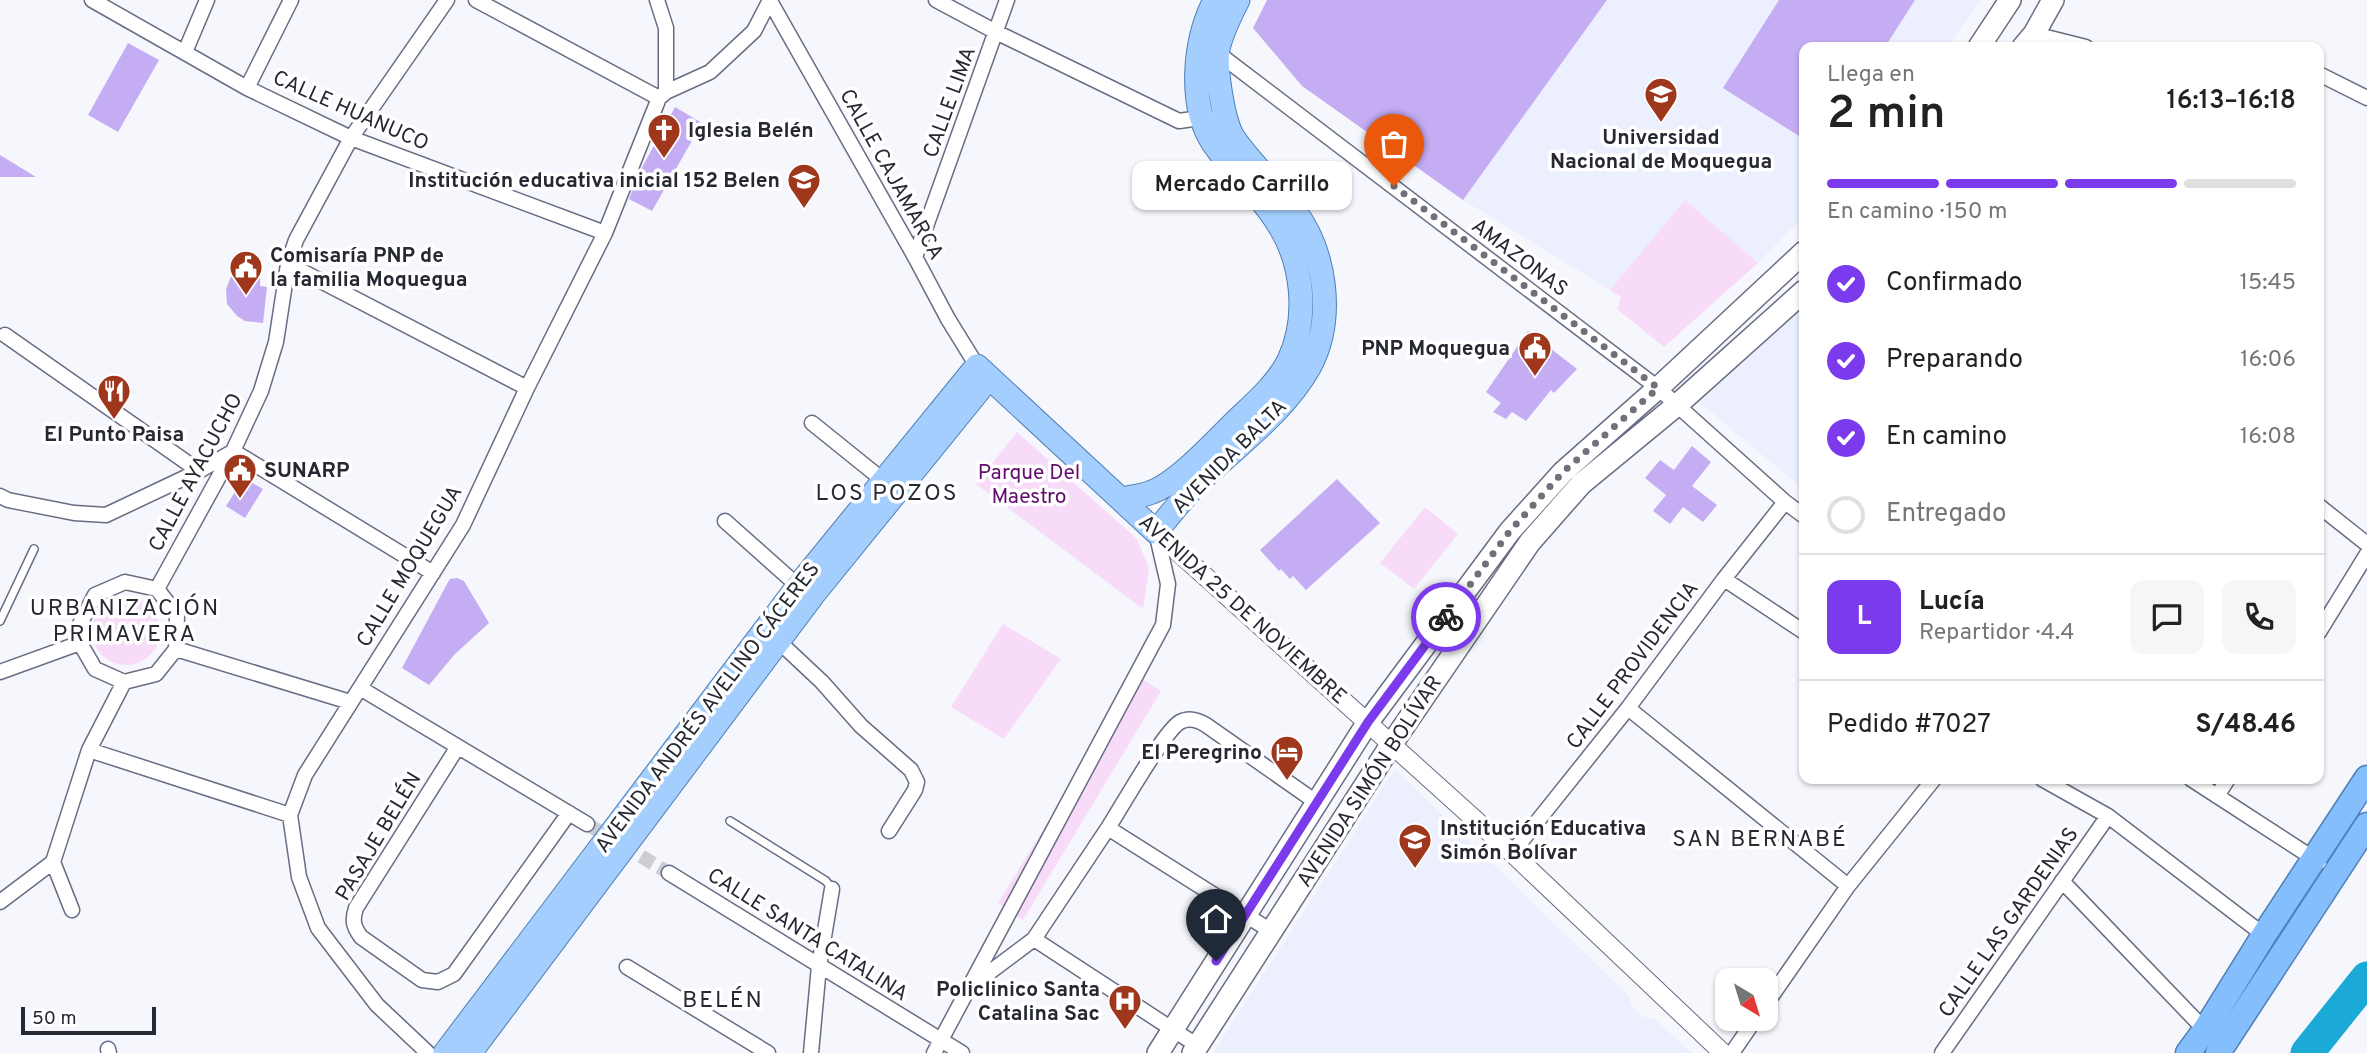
<!DOCTYPE html>
<html lang="es">
<meta charset="utf-8">
<style>
body{margin:0;font-family:Overpass,sans-serif;background:#f6f6f6;color:#222;height:100vh;display:flex;flex-direction:column;font-size:26px;white-space:nowrap}
*{box-sizing:border-box;margin:0}
p{font-size:23px;color:#767676}
.icon{flex:none;width:38px;height:38px;fill:none;stroke:currentColor;stroke-width:2;stroke-linecap:round;stroke-linejoin:round}
.map{position:relative;flex:1;overflow:hidden}
.panel{position:absolute;left:1799px;top:42px;width:525px;height:742px;display:flex;flex-direction:column;background:#fff;border-radius:14px;box-shadow:0 2px 5px #0004}
.panel>*{flex:none}
.needle{width:46px;rotate:142deg}
.fabs{position:absolute;left:1715px;top:968px;display:grid;gap:14px}
.fabs a{display:grid;place-items:center;width:63px;height:63px;border-radius:14px;background:#fff;box-shadow:0 2px 5px #0004;font-size:35px}
.scale{position:absolute;left:21px;bottom:18px;width:135px;box-sizing:border-box;padding-left:7px;border:4px solid #262832;border-top:0;font-size:19px;line-height:24px;white-space:nowrap;color:#262832;-webkit-text-stroke:5px #fff;paint-order:stroke}
.pin{position:absolute;display:grid;place-items:center;width:60px;height:60px;color:#fff;margin:-72px -30px;border-radius:50% 50% 50% 0;rotate:-45deg;box-shadow:0 0 7px #0007}
.pin .icon{rotate:45deg}
.courier{position:absolute;display:grid;place-items:center;width:70px;height:70px;margin:-35px;border:5px solid #7c3aed;border-radius:50%;background:#fff;color:#222;box-shadow:0 2px 9px #0007}
.bubble{position:absolute;height:49px;border-radius:14px;background:#fff;box-shadow:0 2px 5px #0004;font-size:23px;font-weight:600;line-height:49px;text-align:center}
.overview em{font-style:normal;font-weight:600}
.overview div{display:flex;flex-direction:column-reverse}
.overview{display:flex;align-items:center;justify-content:space-between;height:119px;padding:0 28px}
h1{font-size:46px;font-weight:600;line-height:52px}
.bar{display:grid;grid-template-columns:repeat(4,1fr);gap:10px 7px;align-content:center;height:84px;padding:0 28px}
.bar i{height:9px;border-radius:5px;background:#e0e0e0}
.bar .active{background:#7c3aed}
.bar p{grid-column:span 4}
.line{display:flex;align-items:center;gap:18px;padding:0 28px;border-top:2px solid #e0e0e0}
.line div{flex:1}
.round{display:grid;place-items:center;flex:none;width:74px;height:74px;border-radius:14px;background:#f6f6f6}
ol{padding:0 28px;list-style:none}
li{display:flex;align-items:center;gap:21px;height:77px}
li p{margin-inline-start:auto}
li .icon{padding:7px;border-radius:50%;background:#7c3aed;color:#fff;stroke-width:4}
li:last-child{color:#767676}
li i{width:38px;height:38px;border:4px solid #e0e0e0;border-radius:50%}
.map>svg:first-child{display:block}
.built{fill:#eceffd}
.green{fill:#f7dbf9}
.lines{fill:none;stroke-linecap:round;stroke-linejoin:round}
.river{stroke:#1ba9d8;stroke-width:33}
.building{fill:#c5adf4}
.minor-tunnel{stroke:#ccced4;stroke-width:14;stroke-dasharray:14 7;stroke-linecap:butt}
.service-casing{stroke:#686d84;stroke-width:10}
.minor-casing{stroke:#686d84;stroke-width:17}
.tertiary-casing{stroke:#686d84;stroke-width:20}
.secondary-casing{stroke:#686d84;stroke-width:24}
.primary-casing{stroke:#4f7fb5;stroke-width:25}
.trunk-casing{stroke:#4f7fb5;stroke-width:27}
.service{stroke:#fff;stroke-width:7}
.minor{stroke:#fff;stroke-width:14}
.tertiary{stroke:#fff;stroke-width:18}
.secondary{stroke:#fff;stroke-width:21}
.primary{stroke:#a3cefd;stroke-width:23}
.trunk{stroke:#84befc;stroke-width:24}
.done{stroke:#6f7079;stroke-width:7;stroke-dasharray:0 12.6}
.route{stroke:#7c3aed;stroke-width:9}
.labels{text-anchor:middle;stroke-width:7;stroke-linejoin:round;paint-order:stroke}
.street-label{font-size:21px;fill:#262832;stroke:#fff}
.poi-label{font-size:21px;font-weight:bold;fill:#262832;stroke:#fff;text-anchor:start}
.park-label{font-size:21px;fill:#610b6a;stroke:#fff}
.neighbourhood-label{font-size:23px;letter-spacing:2px;fill:#262832;stroke:#fff}
</style>
<div class="map">
<svg width="2367" height="1053" viewBox="0 0 2367 1053">
<rect width="100%" height="100%" fill="#f6f7fc"/>
<path class="built" d="M1607 0H1981L1947 47H1804V216L1758 263 1685 201 1610 290 1463 200Z
M1804 307V490L1699 402Z
M1395 769 1627 994 1634 1009 1641 1016 1654 1019 1692 1053H1213Z"/>
<path class="green" d="M1685 200 1758 263 1664 347 1617 309 1621 297 1610 290Z
M1017 432 1137 539 1149 568 1143 609 976 484Z
M1425 507 1458 534 1414 589 1380 563Z
M92 631a34 34 0 1 1 68 0a34 34 0 1 1-68 0Z
M1003 624 1061 659 1004 739 951 707Z
M1138 676 1161 691 1023 920 998 903Z"/>
<g class="lines">
<path class="river" d="M2307 1053 2367 978"/>
</g>
<path class="building" d="M1267 0H1607L1463 200 1302 86 1253 28Z
M1779 0H1915L1885 47H1804V139L1723 88Z
M128 43 159 60 118 132 88 115Z
M675 107 702 123 652 211 629 199 640 171Z
M0 155 36 177H0Z
M234 269 260 278V286L267 287 263 323 245 321 237 316 227 304 226 289Z
M1528 331 1577 369 1554 393 1551 390 1526 421 1512 412 1506 419 1493 412 1501 403 1486 392Z
M1692 446 1711 462 1692 486 1717 505 1703 522 1683 507 1670 524 1653 511 1666 495 1645 478 1660 460 1674 470Z
M244 478 263 489 245 518 226 506Z
M1337 479 1380 523 1306 590 1293 576 1290 579 1281 569 1279 571 1260 550Z
M457 578 464 581 489 623 455 654 429 685 402 668 447 584 450 579Z"/>
<g class="lines">
<path class="minor-tunnel" d="M587 824 669 873"/>
<defs>
<path id="service" d="M0 621 34 549
M730 821 826 881 832 889"/>
<path id="minor" d="M92 0 247 88 351 138 605 233
M476 0 659 98
M657 0 666 28V92
M936 0 996 32 1179 121 1207 117
M770 1 915 257 948 319 977 366
M2034 34 2086 47
M1215 51 1658 388 1785 502 1804 516
M185 52 207 0
M2319 74 2367 98
M247 88 291 0
M915 257 1007 0
M288 264 527 388
M5 335 199 471
M812 423 884 481
M233 451 433 573
M0 496 8 500 74 513 106 515 199 471 232 452
M2319 506 2367 544
M725 521 798 586
M1724 579 1804 632
M125 582 157 589 177 615 176 649 156 674 124 682 95 669 80 643V624L95 595Z
M157 589 233 451 261 391 276 342 288 264 296 240 351 138 447 0
M2319 632 2367 554
M774 637 822 682 861 726 911 770 917 782 915 790 889 831
M176 649 350 702
M0 672 80 643
M360 688 587 824
M1628 708 1848 886
M457 748 356 908C352 920 353 926 361 937L422 980 438 982 454 974 569 813
M89 750 290 815
M2042 779 2108 816 2264 935
M2191 779 2319 862
M2217 796 2228 779
M1108 828 1034 939 1198 1046
M1512 853 1628 708 1724 579 1785 502
M669 873 962 1053
M2062 881 2205 1030
M0 902 53 862
M72 910 53 862 89 750 124 682
M1271 931 1108 828C1121 808 1164 731 1180 722 1189 717 1198 720 1206 725L1316 802
M627 967 768 1053
M974 984 1034 939
M1766 1004 1848 886 1934 779
M108 1049 109 1053
M428 1053 377 1005 318 928 299 877 290 815 305 775 463 525 527 388 605 233 659 98 666 92 710 72 754 31 770 0
M811 1053 819 966 832 889
M934 1053 1163 625 1168 584 1156 532
M1732 1053 1756 1018
M1942 1053 2108 816"/>
<path id="tertiary" d="M1156 532 1512 853 1723 1053"/>
<path id="secondary" d="M1979 47 2010 0
M2023 47 2034 34 2053 0
M1158 1053 1368 722 1510 531 1563 472 1658 388 1804 252
M1193 1053 1391 745 1530 542 1581 484 1677 405 1804 291"/>
<path id="primary" d="M1121 499C1131 497 1142 496 1152 492 1179 482 1216 440 1237 420 1256 402 1278 383 1289 360 1309 317 1303 261 1277 222 1259 193 1232 171 1213 143 1188 104 1194 40 1215 0
M445 1053 798 586 977 366 1156 532C1169 516 1182 499 1197 484 1235 447 1284 413 1310 366 1335 318 1326 252 1294 210 1276 185 1249 162 1233 137 1223 120 1215 68 1218 49 1222 31 1230 16 1238 0
M470 1053 813 595 989 378"/>
<path id="trunk" d="M2188 1053 2205 1030 2264 935 2367 778
M2218 1053 2367 825"/>
</defs>
<use href="#service" class="service-casing"/>
<use href="#minor" class="minor-casing"/>
<use href="#tertiary" class="tertiary-casing"/>
<use href="#secondary" class="secondary-casing"/>
<use href="#primary" class="primary-casing"/>
<use href="#trunk" class="trunk-casing"/>
<use href="#service" class="service"/>
<use href="#minor" class="minor"/>
<use href="#tertiary" class="tertiary"/>
<use href="#secondary" class="secondary"/>
<use href="#primary" class="primary"/>
<use href="#trunk" class="trunk"/>
</g>
<g class="lines">
<path class="done" d="M1394 186 1658 388 1563 472 1510 531 1446 617"/>
<path class="route" d="M1216 961 1368 722 1446 617"/>
</g>
<defs>
<symbol id="university-pin" viewBox="-11 -11 22 30"><path d="M0 17L-7.5 6A9.5 9.5 0 1 1 7.5 6Z" fill="#9f371c" stroke="#fff"/><path d="M0-5L7-2L0 1L-7-2ZM-4 1L0 2.5L4 1V4Q0 6-4 4Z" fill="#fff"/></symbol>
<symbol id="church-pin" viewBox="-11 -11 22 30"><path d="M0 17L-7.5 6A9.5 9.5 0 1 1 7.5 6Z" fill="#9f371c" stroke="#fff"/><path d="M-1.2-6h2.4v3.5h3.3v2.4h-3.3V6h-2.4V-.1h-3.3v-2.4h3.3Z" fill="#fff"/></symbol>
<symbol id="school-pin" viewBox="-11 -11 22 30"><path d="M0 17L-7.5 6A9.5 9.5 0 1 1 7.5 6Z" fill="#9f371c" stroke="#fff"/><path d="M0-5L7-2L0 1L-7-2ZM-4 1L0 2.5L4 1V4Q0 6-4 4Z" fill="#fff"/></symbol>
<symbol id="civic-pin" viewBox="-11 -11 22 30"><path d="M0 17L-7.5 6A9.5 9.5 0 1 1 7.5 6Z" fill="#9f371c" stroke="#fff"/><path d="M-.6-6.5H3V-4.5H.6V-3L4-1V1h2V6H-6V1h2V-1L-.6-3ZM-1.2 2.5V6h2.4V2.5Z" fill="#fff"/></symbol>
<symbol id="restaurant-pin" viewBox="-11 -11 22 30"><path d="M0 17L-7.5 6A9.5 9.5 0 1 1 7.5 6Z" fill="#9f371c" stroke="#fff"/><path d="M-5-6h1v4h1v-4h1v4h1v-4h1v5L-1.5 .5V6h-2V.5L-5-1ZM5-6V6H3V1.5H1.5Q1.5-4 5-6Z" fill="#fff"/></symbol>
<symbol id="hotel-pin" viewBox="-11 -11 22 30"><path d="M0 17L-7.5 6A9.5 9.5 0 1 1 7.5 6Z" fill="#9f371c" stroke="#fff"/><path d="M-6-4.5h1.5V1H6V5H4.5V3h-9V5H-6ZM-4 0a1.8 1.8 0 1 1 3.6 0ZM.5 0V-2.5h3Q6-2.5 6 0Z" fill="#fff"/></symbol>
<symbol id="hospital-pin" viewBox="-11 -11 22 30"><path d="M0 17L-7.5 6A9.5 9.5 0 1 1 7.5 6Z" fill="#9f371c" stroke="#fff"/><path d="M-5-5h3v3.5h4V-5h3V5h-3V1.5h-4V5h-3Z" fill="#fff"/></symbol>
</defs>
<g fill-rule="evenodd">
<use href="#university-pin" x="1642" y="75" width="38" height="52"/>
<use href="#church-pin" x="645" y="111" width="38" height="52"/>
<use href="#school-pin" x="785" y="161" width="38" height="52"/>
<use href="#civic-pin" x="227" y="248" width="38" height="52"/>
<use href="#civic-pin" x="1516" y="329" width="38" height="52"/>
<use href="#restaurant-pin" x="95" y="372" width="38" height="52"/>
<use href="#civic-pin" x="221" y="451" width="38" height="52"/>
<use href="#hotel-pin" x="1268" y="733" width="38" height="52"/>
<use href="#school-pin" x="1396" y="821" width="38" height="52"/>
<use href="#hospital-pin" x="1106" y="982" width="38" height="52"/>
</g>
<g class="labels">
<g class="street-label">
<text transform="translate(949 102) rotate(-70)" y="7">CALLE LIMA</text>
<text transform="translate(351 110) rotate(24)" y="7">CALLE HUANUCO</text>
<text transform="translate(892 174) rotate(61)" y="7">CALLE CAJAMARCA</text>
<text transform="translate(1520 257) rotate(37)" y="7">AMAZONAS</text>
<text transform="translate(1229 456) rotate(-45)" y="7">AVENIDA BALTA</text>
<text transform="translate(195 472) rotate(-62)" y="7">CALLE AYACUCHO</text>
<text transform="translate(409 566) rotate(-59)" y="7">CALLE MOQUEGUA</text>
<text transform="translate(1243 609) rotate(42)" y="7">AVENIDA 25 DE NOVIEMBRE</text>
<text transform="translate(1632 665) rotate(-53)" y="7">CALLE PROVIDENCIA</text>
<text transform="translate(707 707) rotate(-53)" y="7">AVENIDA ANDRÉS AVELINO CÁCERES</text>
<text transform="translate(1369 781) rotate(-57)" y="7">AVENIDA SIMÓN BOLÍVAR</text>
<text transform="translate(378 836) rotate(-59)" y="7">PASAJE BELÉN</text>
<text transform="translate(2008 922) rotate(-55)" y="7">CALLE LAS GARDENIAS</text>
<text transform="translate(808 934) rotate(32)" y="7">CALLE SANTA CATALINA</text>
</g>
<g class="poi-label">
<text x="688" y="137">Iglesia Belén</text>
<text x="1661" y="144" text-anchor="middle">Universidad<tspan x="1661" dy="24">Nacional de Moquegua</tspan></text>
<text x="780" y="187" text-anchor="end">Institución educativa inicial 152 Belen</text>
<text x="270" y="262">Comisaría PNP de<tspan x="270" dy="24">la familia Moquegua</tspan></text>
<text x="1510" y="355" text-anchor="end">PNP Moquegua</text>
<text x="114" y="441" text-anchor="middle">El Punto Paisa</text>
<text x="264" y="477">SUNARP</text>
<text x="1262" y="759" text-anchor="end">El Peregrino</text>
<text x="1440" y="835">Institución Educativa<tspan x="1440" dy="24">Simón Bolívar</tspan></text>
<text x="1100" y="996" text-anchor="end">Policlinico Santa<tspan x="1100" dy="24">Catalina Sac</tspan></text>
</g>
<g class="park-label">
<text x="1029" y="479">Parque Del<tspan x="1029" dy="24">Maestro</tspan></text>
</g>
<g class="neighbourhood-label">
<text x="887" y="500">LOS POZOS</text>
<text x="125" y="615">URBANIZACIÓN<tspan x="125" dy="26">PRIMAVERA</tspan></text>
<text x="1760" y="846">SAN BERNABÉ</text>
<text x="723" y="1007">BELÉN</text>
</g>
</g>
</svg>
<div class="fabs">
<a><svg class="needle" viewBox="-14 -14 28 28"><path d="M0-13l5 13h-10z" fill="#e53935"/><path d="M0 13l5-13h-10z" fill="#767676"/></svg></a>
</div>
<div class="scale">50 m</div>
<div class="pin" style="left:1394px;top:186px;background:#ea580c"><svg class="icon" aria-label="bag" viewBox="0 0 24 24"><path d="M5 8h14l-1 12H6zM9 8a3 3 0 0 1 6 0"/></svg></div>
<div class="pin" style="left:1216px;top:961px;background:#1f2937"><svg class="icon" aria-label="home" viewBox="0 0 24 24"><path d="M3 11l9-7 9 7M6 9v11h12V9"/></svg></div>
<div class="courier" style="left:1446px;top:617px"><svg class="icon" aria-label="bike" viewBox="0 0 24 24"><circle cx="6" cy="16" r="4"/><circle cx="18" cy="16" r="4"/><path d="M6 16l4-8h5l3 8M10 8l3 8H6M13 5h3"/></svg></div>
<div class="bubble" style="left:1132px;top:161px;width:220px">Mercado Carrillo</div>
<section class="panel">
<div class="overview"><div><h1>2 min</h1><p>Llega en</p></div><em>16:13–16:18</em></div>
<div class="bar"><i class="active"></i><i class="active"></i><i class="active"></i><i></i><p>En camino · 150 m</p></div>
<ol>
<li><svg class="icon" aria-label="check" viewBox="0 0 24 24"><path d="M5 12l5 5 9-10"/></svg>Confirmado<p>15:45</p></li>
<li><svg class="icon" aria-label="check" viewBox="0 0 24 24"><path d="M5 12l5 5 9-10"/></svg>Preparando<p>16:06</p></li>
<li><svg class="icon" aria-label="check" viewBox="0 0 24 24"><path d="M5 12l5 5 9-10"/></svg>En camino<p>16:08</p></li>
<li><i></i>Entregado</li>
</ol>
<div class="line" style="height:126px"><b class="round" style="background:#7c3aed;color:#fff">L</b><div><b>Lucía</b><p>Repartidor · 4.4</p></div><a class="round"><svg class="icon" aria-label="chat" viewBox="0 0 24 24"><path d="M4 5h16v11H9l-5 4z"/></svg></a><a class="round"><svg class="icon" aria-label="phone" viewBox="0 0 24 24"><path d="M5 4h4l2 5-3 2q2 4 5 5l2-3 5 2v4C11 20 4 13 5 4z"/></svg></a></div>
<div class="line" style="height:91px"><div>Pedido #7027</div><b>S/48.46</b></div>
</section>
</div>
